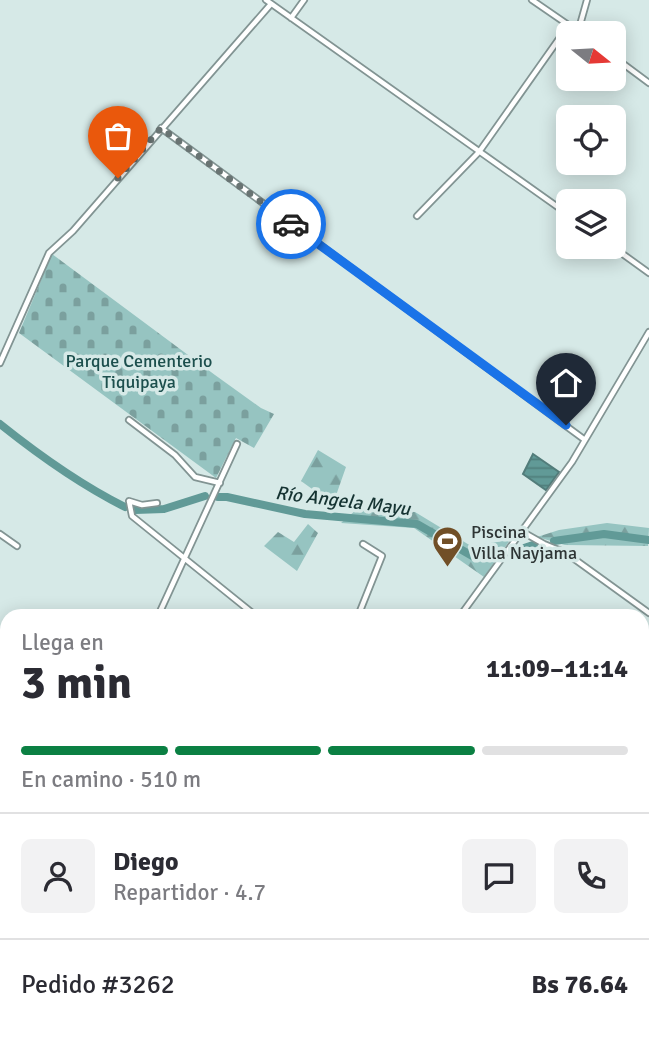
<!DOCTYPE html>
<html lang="es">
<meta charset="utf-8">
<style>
body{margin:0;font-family:Signika,sans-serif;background:#f2f2f3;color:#2b2b33;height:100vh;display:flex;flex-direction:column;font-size:26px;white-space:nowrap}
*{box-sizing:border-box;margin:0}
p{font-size:23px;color:#7c7c81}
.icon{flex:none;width:38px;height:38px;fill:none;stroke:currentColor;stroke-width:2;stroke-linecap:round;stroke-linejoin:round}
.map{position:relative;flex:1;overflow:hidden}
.panel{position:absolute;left:0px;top:609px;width:649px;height:436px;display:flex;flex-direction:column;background:#fff;border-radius:21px 21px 0 0;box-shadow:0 4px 18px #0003}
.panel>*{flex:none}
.needle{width:46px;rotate:108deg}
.buttons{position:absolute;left:556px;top:21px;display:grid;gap:14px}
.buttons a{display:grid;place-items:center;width:70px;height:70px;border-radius:10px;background:#fff;box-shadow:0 4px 18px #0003;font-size:35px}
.pin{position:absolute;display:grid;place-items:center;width:60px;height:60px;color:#fff;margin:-72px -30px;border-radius:50% 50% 50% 0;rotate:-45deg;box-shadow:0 0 7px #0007}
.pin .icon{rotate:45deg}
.courier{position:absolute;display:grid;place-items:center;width:70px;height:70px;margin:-35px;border:5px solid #1a73e8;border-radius:50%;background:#fff;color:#222;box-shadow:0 2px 9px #0007}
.headline em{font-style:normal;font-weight:700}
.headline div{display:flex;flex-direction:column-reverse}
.headline{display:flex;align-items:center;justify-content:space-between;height:119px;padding:0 21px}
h1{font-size:46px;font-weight:700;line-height:52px}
.bar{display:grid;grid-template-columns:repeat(4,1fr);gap:10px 7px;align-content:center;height:84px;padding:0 21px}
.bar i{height:9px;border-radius:5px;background:#e1e1e2}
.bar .active{background:#0b8043}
.bar p{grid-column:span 4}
.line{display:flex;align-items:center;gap:18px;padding:0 21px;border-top:2px solid #e1e1e2}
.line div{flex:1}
.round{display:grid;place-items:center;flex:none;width:74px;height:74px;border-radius:10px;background:#f2f2f3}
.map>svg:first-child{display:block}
.forest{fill:url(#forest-firs)}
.cemetery{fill:url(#cemetery-stones)}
.water{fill:url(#water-rules);stroke:#527c7a;stroke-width:2}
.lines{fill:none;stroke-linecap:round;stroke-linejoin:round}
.river{stroke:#619a97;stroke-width:8}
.minor-casing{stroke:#829493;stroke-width:8}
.primary-casing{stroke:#c4c6c6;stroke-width:10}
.minor{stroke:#fff;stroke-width:4.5}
.primary{stroke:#72c4c1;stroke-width:7}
.done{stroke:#697473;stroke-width:7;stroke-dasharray:0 12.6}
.route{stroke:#1a73e8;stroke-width:9}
.labels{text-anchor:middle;stroke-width:7;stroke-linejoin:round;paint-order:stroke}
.park-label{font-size:18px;fill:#1c4f4d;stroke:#d6e9e7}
.poi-label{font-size:18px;fill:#2e3535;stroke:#d6e9e7;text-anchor:start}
.water-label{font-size:19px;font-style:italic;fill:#153332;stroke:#d6e9e7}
</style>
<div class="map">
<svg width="649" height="1044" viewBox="0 0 649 1044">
<defs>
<pattern id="forest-firs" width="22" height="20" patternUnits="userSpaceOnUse" patternTransform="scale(1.75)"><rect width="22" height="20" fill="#96c4c1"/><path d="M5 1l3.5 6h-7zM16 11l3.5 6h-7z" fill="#7ba09e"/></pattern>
<pattern id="cemetery-stones" width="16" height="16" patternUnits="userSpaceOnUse" patternTransform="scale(1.75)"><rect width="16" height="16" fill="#96c4c1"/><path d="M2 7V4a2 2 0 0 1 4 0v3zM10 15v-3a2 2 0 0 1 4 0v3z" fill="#7ba09e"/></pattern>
<pattern id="water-rules" width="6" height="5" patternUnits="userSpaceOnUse" patternTransform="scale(1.75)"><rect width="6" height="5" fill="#619a97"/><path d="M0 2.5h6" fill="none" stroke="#507e7c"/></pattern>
</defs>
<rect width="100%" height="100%" fill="#d6e9e7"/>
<path class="forest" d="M318 450 346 467 333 504 301 481Z
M356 510 415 512 471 546 510 540 484 577 414 528 341 523Z
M607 523 649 528 648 546 565 545 537 537 559 530Z
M308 524 318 533 297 571 264 546 278 532 294 542Z"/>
<path class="cemetery" d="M52 254 215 375 261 408 274 414 254 448 236 438 216 478 19 333Z"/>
<path class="water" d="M533 454 559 472 546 490 523 474Z"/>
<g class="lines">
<path class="river" d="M0 424C40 456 79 484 125 507
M218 497H227L305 514 417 524 474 557 497 553
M135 510 164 509 205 496
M554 541 604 534 649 540
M518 550 536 544
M0 922 7 921
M642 1035 649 1037"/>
<defs>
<path id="minor" d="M266 0 569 215
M532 0 580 33
M291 18 304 0
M578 32 587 0
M614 57 649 83
M161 128 585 440
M417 216 479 152 568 26
M613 247 649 273
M0 363 49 253 73 231 271 4
M129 420 175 455 195 477 220 483
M157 503 142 505 129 501 132 516 256 616
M521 531 544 544 566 553 649 613
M0 534 17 546
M158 616 237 444
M358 616 382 556 363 544
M460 616 572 462 649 332
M0 830 7 824
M642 843 649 847
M642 1027 649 1030
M401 1038 404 1044
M546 1038 555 1044"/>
<path id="primary" d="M0 731 7 737
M422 1038 431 1044"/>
</defs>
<use href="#minor" class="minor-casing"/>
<use href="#primary" class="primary-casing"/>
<use href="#minor" class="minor"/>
<use href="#primary" class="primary"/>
</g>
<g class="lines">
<path class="done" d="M118 178 161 128 291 224"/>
<path class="route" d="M291 224 566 425"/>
</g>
<defs>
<symbol id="stadium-pin" viewBox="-11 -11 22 30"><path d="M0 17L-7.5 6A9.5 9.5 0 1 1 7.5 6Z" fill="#714f27" stroke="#d6e9e7"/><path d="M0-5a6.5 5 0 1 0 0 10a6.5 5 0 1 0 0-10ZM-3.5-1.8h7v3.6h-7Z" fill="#fff"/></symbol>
</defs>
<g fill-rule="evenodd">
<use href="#stadium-pin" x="430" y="524" width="35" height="47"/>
</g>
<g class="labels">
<g class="park-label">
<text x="139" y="367">Parque Cementerio<tspan x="139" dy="21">Tiquipaya</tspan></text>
</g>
<g class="poi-label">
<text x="471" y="538">Piscina<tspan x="471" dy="21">Villa Nayjama</tspan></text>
</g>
<g class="water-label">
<text transform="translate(343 500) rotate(7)" y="7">Río Angela Mayu</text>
</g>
</g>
</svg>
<div class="buttons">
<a><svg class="needle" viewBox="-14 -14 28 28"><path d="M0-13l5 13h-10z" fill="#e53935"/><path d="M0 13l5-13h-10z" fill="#7c7c81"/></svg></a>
<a><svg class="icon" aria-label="locate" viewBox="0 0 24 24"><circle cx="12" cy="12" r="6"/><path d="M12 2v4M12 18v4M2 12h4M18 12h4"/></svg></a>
<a><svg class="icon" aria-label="layers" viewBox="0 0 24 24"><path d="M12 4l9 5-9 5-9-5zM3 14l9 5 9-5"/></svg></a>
</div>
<div class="pin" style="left:118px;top:178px;background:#ea580c"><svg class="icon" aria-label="bag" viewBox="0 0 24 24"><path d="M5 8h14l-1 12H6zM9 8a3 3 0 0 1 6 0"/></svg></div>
<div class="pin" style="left:566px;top:425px;background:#1f2937"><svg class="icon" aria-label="home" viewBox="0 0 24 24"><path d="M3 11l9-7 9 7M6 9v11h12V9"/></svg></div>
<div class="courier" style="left:291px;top:224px"><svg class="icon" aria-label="car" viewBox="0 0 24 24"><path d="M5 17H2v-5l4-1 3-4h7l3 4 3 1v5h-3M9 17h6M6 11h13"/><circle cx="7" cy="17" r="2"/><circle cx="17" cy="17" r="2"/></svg></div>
<section class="panel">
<div class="headline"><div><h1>3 min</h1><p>Llega en</p></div><em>11:09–11:14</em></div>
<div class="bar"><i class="active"></i><i class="active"></i><i class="active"></i><i></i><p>En camino · 510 m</p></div>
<div class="line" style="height:126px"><a class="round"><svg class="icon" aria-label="person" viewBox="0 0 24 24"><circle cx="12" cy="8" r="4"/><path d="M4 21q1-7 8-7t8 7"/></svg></a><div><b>Diego</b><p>Repartidor · 4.7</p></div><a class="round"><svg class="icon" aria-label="chat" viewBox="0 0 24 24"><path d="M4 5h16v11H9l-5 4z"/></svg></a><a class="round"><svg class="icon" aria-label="phone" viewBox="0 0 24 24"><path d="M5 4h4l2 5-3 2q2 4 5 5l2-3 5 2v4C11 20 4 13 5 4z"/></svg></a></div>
<div class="line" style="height:91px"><div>Pedido #3262</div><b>Bs 76.64</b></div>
</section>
</div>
